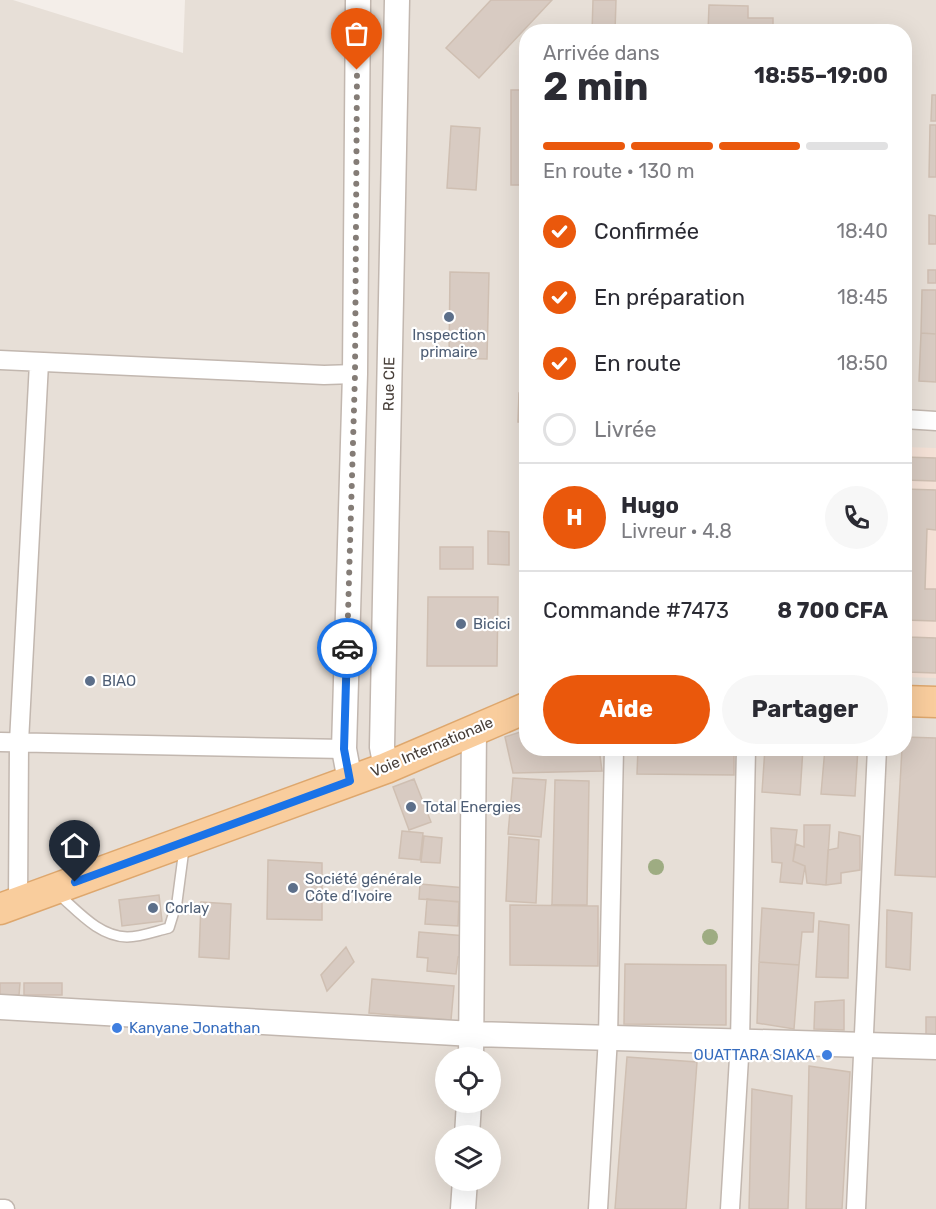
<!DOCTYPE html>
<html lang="fr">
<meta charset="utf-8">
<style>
body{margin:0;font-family:Rubik,sans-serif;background:#f7f7f7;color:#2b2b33;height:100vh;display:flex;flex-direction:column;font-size:22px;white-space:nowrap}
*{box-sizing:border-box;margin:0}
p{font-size:20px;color:#7c7c81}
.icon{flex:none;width:33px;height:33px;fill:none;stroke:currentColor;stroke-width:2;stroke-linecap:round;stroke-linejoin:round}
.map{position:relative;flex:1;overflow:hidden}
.side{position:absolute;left:519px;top:24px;width:393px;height:732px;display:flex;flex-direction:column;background:#fff;border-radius:24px;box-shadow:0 6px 24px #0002}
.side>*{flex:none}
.tools{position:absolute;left:435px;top:1047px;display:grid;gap:12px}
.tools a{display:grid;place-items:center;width:66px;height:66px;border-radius:50%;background:#fff;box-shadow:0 6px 24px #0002;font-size:30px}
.pin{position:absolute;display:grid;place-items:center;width:51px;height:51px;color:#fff;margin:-62px -26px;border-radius:50% 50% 50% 0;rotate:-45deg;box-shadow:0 0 6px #0007}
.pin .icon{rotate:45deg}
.courier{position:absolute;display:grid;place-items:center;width:60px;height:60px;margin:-30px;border:4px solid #1a73e8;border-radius:50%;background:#fff;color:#222;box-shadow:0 2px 8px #0007}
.summary em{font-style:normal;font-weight:700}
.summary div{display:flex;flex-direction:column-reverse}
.summary{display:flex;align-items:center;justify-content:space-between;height:102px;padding:0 24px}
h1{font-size:39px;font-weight:700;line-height:45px}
.bar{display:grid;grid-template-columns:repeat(4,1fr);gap:9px 6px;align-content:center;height:72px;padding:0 24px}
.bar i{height:8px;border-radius:4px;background:#e1e1e2}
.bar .active{background:#ea580c}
.bar p{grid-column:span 4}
.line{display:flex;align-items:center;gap:15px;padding:0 24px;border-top:2px solid #e1e1e2}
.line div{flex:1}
.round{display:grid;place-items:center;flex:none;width:63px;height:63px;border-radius:32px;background:#f7f7f7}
ol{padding:0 24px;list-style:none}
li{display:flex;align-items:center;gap:18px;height:66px}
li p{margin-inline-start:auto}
li .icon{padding:6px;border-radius:50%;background:#ea580c;color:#fff;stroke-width:4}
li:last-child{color:#7c7c81}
li i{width:33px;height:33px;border:3px solid #e1e1e2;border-radius:50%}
.button{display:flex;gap:12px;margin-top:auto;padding:12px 24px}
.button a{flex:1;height:69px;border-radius:36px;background:#ea580c;color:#fff;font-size:24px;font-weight:700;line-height:69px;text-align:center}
.button a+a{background:#f7f7f7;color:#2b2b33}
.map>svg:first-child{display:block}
.residential{fill:#e7dfd7;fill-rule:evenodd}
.commercial{fill:#f4e1d6}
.building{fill:#d8cbc2;stroke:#cfbfb2;stroke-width:1.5}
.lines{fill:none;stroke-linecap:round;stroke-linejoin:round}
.service-casing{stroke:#c2b7af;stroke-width:12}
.minor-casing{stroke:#c2b7af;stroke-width:21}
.tertiary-casing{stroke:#c2b7af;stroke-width:27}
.primary-casing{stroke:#dea76d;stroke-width:33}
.service{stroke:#fff;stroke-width:9}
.minor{stroke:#fff;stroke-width:18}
.tertiary{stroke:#fff;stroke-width:24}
.primary{stroke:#f9cd9d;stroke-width:30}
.tree{fill:#9eac82}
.done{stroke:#847c76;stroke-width:6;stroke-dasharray:0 10.8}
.route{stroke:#1a73e8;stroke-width:8}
.service-dot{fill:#5c6f8a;stroke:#fff;stroke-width:2}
.shop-dot{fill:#3f7fe0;stroke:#fff;stroke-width:2}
.labels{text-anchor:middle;stroke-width:4.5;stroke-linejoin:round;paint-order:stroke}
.service-label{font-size:15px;fill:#4e5e75;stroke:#fff;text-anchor:start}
.street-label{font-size:15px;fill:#473e38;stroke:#fff}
.shop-label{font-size:15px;fill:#366cbe;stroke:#fff;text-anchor:start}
</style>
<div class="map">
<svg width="936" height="1209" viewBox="0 0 936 1209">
<rect width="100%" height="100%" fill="#f4eee9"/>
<path class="residential" d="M0 0H13L183 53 185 0H936V1209H0ZM526 32H904V748H526ZM446 1058H490V1102H446ZM446 1136H490V1180H446Z"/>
<path class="commercial" d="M905 447 936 448V678L905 677Z"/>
<path class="building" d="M491 0H552L479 78 446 48Z
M593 0H616L615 32H592Z
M709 5 748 6V18H773V32H708Z
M511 90H526V185H511Z
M932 95H936V121H931Z
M930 125H936V177H929Z
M451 126 480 128 476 190 447 188Z
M929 215 936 216V244H929Z
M928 270H936V283H928Z
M450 272 489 273 487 359 449 358Z
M922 290H936V334L921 333Z
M921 333 936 334V382L919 381Z
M519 393H526V422H518Z
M904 457 936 458V481L904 480Z
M904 489 936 490V530L927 529 925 589H936V621L904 620Z
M488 531 509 532V565L488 564Z
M440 547H473V569H440Z
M428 597H498L497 666H427Z
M904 637H908L907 673H904Z
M908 637 936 638V673L907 672Z
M526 730V748H599L602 771 513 773 505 737Z
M904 737 936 738V877L895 875 902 748H904Z
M638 748H734V775L637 774Z
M765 748H803L800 795 762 792Z
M825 748H858L855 796 821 794Z
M513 778 546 780 541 837 508 834Z
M414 779 431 822 409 830 393 787Z
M555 780 589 781 587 905H552Z
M804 825H830L826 885 807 883 805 866 793 861 796 844 804 847Z
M771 828 797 830 793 861 805 866 802 884 780 882 782 863 772 862Z
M402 831 423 833 420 860 399 858Z
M839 832 860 836V870L841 873V883L826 885 828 850 838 848Z
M424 836 442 838 440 863 421 862Z
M509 837 539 840 536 903 506 901Z
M268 860 322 863V920L267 919Z
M420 884 466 888 465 902 419 899Z
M159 895 162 921 122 926 119 900Z
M427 899 459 902 458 926 425 924Z
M201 902 231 904 229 959 199 957Z
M510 905 598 906V966L510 965Z
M762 908 814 913 813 932H802L799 965 759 962Z
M887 910 912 913 910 970 886 967Z
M819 921 849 925 848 978 816 977Z
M419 932 466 936 464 957H458L456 974 427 971 428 958 417 957Z
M346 947 354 962 327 991 321 975Z
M759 962 799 965 794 1029 757 1023Z
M625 964 726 965V1025L624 1024Z
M372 979 454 986 451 1020 369 1013Z
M0 983H20L19 995H0Z
M24 983H62V995H24Z
M844 1000V1030L814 1029 815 1002Z
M926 1017H936V1036H926Z
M627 1057 697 1062 686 1209H615Z
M809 1066 850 1072 842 1209H806Z
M752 1089 792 1096 788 1209H749Z"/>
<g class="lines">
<defs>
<path id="service" d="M904 146 905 103
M57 893C78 911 98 936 127 937 141 937 156 931 169 928L177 902 184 849"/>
<path id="minor" d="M0 360 324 375 355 374
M904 419 936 421
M0 742 344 749
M18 903 19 742 39 363
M0 1209H5
M598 1209 608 1037 614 748
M730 1209 740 1041 746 748
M856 1209 877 748"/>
<path id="tertiary" d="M386 768 382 747 397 0
M350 781 344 749 355 374 358 0
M0 1007 473 1034 936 1047
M471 1058 474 729
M467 1136 469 1102
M463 1209 465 1180"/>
<path id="primary" d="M904 701 936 702
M0 909 386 768 526 708"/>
</defs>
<use href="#service" class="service-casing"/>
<use href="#minor" class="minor-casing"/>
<use href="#tertiary" class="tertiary-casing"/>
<use href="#primary" class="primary-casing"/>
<use href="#service" class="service"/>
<use href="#minor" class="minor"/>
<use href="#tertiary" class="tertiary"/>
<use href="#primary" class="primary"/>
</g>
<g class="tree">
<circle cx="656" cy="867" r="8"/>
<circle cx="710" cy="937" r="8"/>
</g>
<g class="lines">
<path class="done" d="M347 648 355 374 357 70"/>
<path class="route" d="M75 882 350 781 344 749 347 648"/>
</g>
<g class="service-dot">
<circle cx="449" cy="317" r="6"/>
<circle cx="461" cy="624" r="6"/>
<circle cx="90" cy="681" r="6"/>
<circle cx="411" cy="807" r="6"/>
<circle cx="293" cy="888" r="6"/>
<circle cx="153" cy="908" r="6"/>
</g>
<g class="shop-dot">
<circle cx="117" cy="1028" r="6"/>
<circle cx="827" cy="1055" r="6"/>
</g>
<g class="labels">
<g class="service-label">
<text x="449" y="340" text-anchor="middle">Inspection<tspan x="449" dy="17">primaire</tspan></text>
<text x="473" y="629">Bicici</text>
<text x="102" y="686">BIAO</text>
<text x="423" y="812">Total Energies</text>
<text x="305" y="884">Société générale<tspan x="305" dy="17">Côte d’Ivoire</tspan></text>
<text x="165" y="913">Corlay</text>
</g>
<g class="street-label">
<text transform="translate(389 384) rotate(-89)" y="5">Rue CIE</text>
<text transform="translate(432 747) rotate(-23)" y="5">Voie Internationale</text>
</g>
<g class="shop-label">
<text x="129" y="1033">Kanyane Jonathan</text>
<text x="815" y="1060" text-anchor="end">OUATTARA SIAKA</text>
</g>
</g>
</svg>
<div class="tools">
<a><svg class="icon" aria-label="locate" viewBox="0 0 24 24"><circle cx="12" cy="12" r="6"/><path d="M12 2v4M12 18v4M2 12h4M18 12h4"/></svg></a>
<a><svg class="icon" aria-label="layers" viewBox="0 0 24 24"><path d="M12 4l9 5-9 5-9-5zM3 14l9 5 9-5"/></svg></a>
</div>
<div class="pin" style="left:357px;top:70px;background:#ea580c"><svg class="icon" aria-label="bag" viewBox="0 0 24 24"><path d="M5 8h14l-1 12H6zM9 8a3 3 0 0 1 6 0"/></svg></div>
<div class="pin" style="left:75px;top:882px;background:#1f2937"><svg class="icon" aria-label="home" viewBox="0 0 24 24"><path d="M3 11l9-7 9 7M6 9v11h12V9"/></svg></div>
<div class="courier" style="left:347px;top:648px"><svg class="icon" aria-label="car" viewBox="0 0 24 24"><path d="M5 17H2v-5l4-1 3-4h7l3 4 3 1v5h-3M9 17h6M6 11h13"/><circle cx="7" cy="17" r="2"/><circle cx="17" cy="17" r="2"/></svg></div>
<section class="side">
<div class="summary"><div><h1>2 min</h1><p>Arrivée dans</p></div><em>18:55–19:00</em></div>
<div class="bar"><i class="active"></i><i class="active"></i><i class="active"></i><i></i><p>En route · 130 m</p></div>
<ol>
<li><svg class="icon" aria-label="check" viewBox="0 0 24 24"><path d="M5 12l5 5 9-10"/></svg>Confirmée<p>18:40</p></li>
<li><svg class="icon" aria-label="check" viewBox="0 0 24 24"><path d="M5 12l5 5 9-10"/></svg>En préparation<p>18:45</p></li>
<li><svg class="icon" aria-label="check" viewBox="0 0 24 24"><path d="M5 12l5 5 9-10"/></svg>En route<p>18:50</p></li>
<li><i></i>Livrée</li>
</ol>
<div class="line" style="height:108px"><b class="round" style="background:#ea580c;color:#fff">H</b><div><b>Hugo</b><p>Livreur · 4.8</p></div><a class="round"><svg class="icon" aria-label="phone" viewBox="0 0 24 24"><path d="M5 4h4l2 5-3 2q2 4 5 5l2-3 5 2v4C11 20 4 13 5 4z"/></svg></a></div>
<div class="line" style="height:78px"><div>Commande #7473</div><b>8 700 CFA</b></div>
<div class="button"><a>Aide</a><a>Partager</a></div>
</section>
</div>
